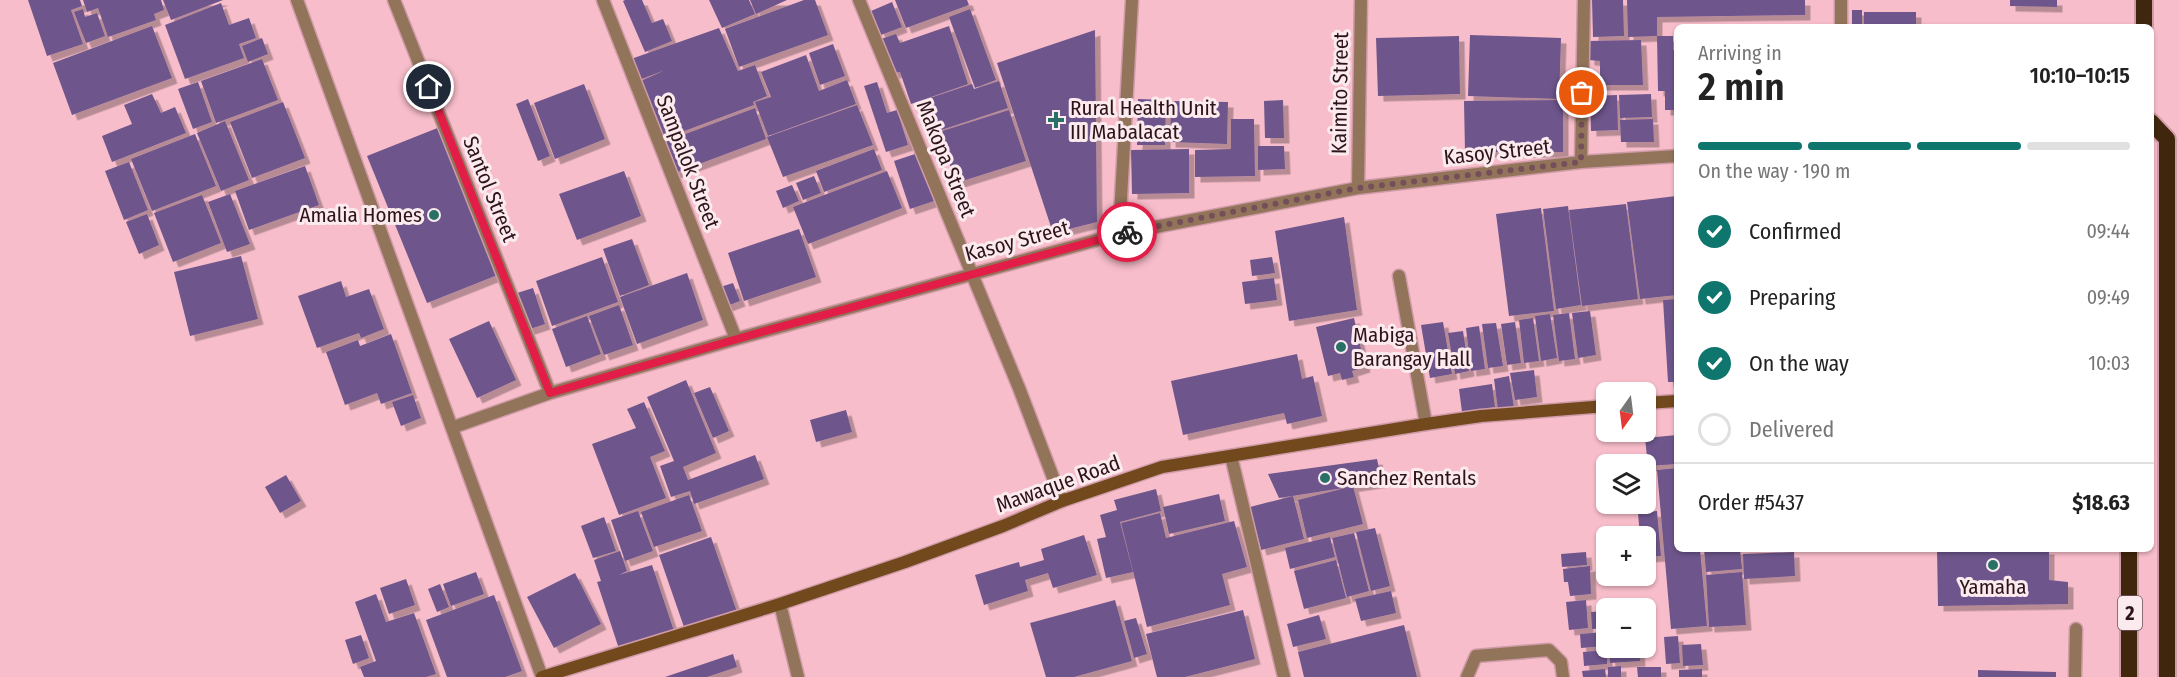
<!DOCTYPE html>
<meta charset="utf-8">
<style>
body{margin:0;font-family:"Fira Sans Condensed",sans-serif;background:#f2f2f2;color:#222;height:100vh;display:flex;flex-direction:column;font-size:22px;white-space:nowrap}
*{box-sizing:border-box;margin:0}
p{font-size:20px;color:#767676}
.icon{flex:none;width:33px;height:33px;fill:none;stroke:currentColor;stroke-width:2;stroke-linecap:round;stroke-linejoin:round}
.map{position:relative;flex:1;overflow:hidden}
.panel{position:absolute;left:1674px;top:24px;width:480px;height:528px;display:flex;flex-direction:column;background:#fff;border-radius:9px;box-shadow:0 2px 4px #0004}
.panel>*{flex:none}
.needle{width:39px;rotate:194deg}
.fabs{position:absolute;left:1596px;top:382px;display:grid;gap:12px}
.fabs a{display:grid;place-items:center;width:60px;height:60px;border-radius:9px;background:#fff;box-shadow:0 2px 4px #0004;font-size:30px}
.pin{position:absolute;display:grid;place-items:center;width:51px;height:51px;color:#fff;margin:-26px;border:3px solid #fff;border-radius:50%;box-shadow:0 2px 6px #0007}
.courier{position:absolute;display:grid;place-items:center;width:60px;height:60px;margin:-30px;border:4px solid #e11d48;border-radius:50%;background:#fff;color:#222;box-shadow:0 2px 8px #0007}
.headline em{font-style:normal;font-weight:600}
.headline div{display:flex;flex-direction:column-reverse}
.headline{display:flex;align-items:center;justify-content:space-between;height:102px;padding:0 24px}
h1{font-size:39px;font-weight:600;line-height:45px}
.bar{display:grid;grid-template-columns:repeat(4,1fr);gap:9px 6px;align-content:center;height:72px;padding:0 24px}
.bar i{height:8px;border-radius:4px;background:#e0e0e0}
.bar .current{background:#0f766e}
.bar p{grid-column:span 4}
.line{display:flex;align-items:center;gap:15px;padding:0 24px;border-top:2px solid #e0e0e0}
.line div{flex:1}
ol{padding:0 24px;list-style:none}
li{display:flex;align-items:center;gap:18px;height:66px}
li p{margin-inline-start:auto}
li .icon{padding:6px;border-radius:50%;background:#0f766e;color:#fff;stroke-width:4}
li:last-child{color:#767676}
li i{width:33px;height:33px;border:3px solid #e0e0e0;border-radius:50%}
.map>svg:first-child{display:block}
.building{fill:#6e568c;filter:url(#shadow)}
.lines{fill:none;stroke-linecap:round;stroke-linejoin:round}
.service-casing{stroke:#cf9ba7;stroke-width:15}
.minor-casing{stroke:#cf9ba7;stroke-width:15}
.secondary-casing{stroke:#cf9ba7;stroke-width:15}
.trunk-casing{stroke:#cf9ba7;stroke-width:20}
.service{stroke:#92745a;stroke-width:12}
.minor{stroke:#92745a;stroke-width:12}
.secondary{stroke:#72491d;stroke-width:12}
.trunk{stroke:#40260c;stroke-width:16}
.done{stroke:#744e58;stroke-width:6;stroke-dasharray:0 10.8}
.route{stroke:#e11d48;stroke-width:8}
.poi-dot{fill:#297167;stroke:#fbebef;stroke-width:2}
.labels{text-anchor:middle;stroke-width:6;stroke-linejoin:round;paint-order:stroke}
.shield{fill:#fbebef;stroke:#6b545a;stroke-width:1.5}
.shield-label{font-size:20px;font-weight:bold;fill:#2d131a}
.street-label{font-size:21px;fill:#2d131a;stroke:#fbebef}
.poi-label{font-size:21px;fill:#2d131a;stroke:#fbebef;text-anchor:start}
</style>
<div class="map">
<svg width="2179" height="677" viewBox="0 0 2179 677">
<defs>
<filter id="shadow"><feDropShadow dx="5.5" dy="5.5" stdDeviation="0" flood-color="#0004"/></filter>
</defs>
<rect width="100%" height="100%" fill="#f8bdca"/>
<path class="building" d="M28 0H80L82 6 71 10 83 44 47 56Z
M83 0H161L164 10 154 14 156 20 108 37 98 8 87 12Z
M163 0H223L171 20Z
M625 0H642L652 23 663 19 672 41 645 52 623 1Z
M709 0H749L755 14 722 28Z
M750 0H787L756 14Z
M804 0H815L828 35 739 67 725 29Z
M895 0H967L969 5 906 28Z
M1592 0H1623L1624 36 1593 37Z
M1627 0H1805V15L1657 17V36L1628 37Z
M2010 0H2057V7L2010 6Z
M892 2 902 27 881 35 871 11Z
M221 3 229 25 249 18 256 38 239 44 244 58 185 79 165 25Z
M83 9 85 17 97 13 105 36 86 43 74 12Z
M970 9 996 80 975 88 949 17Z
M1852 10H1862V25H1852Z
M1864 12H1916V26L1864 25Z
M152 26 172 78 72 115 53 63Z
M949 26 968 84 911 104 900 72 893 73 881 39 896 34 900 43Z
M719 28 738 71 755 65 767 96 753 102 754 105 663 139 641 81 665 70 639 80 631 59Z
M1095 30 1097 222 1053 233 997 63Z
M1470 35 1561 38 1559 99 1468 96Z
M1459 36 1460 94 1378 96 1376 38Z
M1657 36H1673V50H1677V110H1665V91H1658Z
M262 38 268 54 248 62 242 46Z
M1641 40 1643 85H1600V61L1589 60 1588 41Z
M833 44 845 76 820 85 809 53Z
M806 55 819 91 847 80 856 104 768 136 755 102 771 97 761 72Z
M262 59 278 100 216 123 201 81Z
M999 81 1008 108 932 133 921 101 972 84 974 89Z
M198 82 212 122 193 129 178 89Z
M877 82 887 113 897 110 908 145 886 152 864 86Z
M584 84 605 139 555 159 534 103Z
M152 94 161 113 175 107 186 133 112 162 102 136 132 124 124 105Z
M1651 94 1652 117 1620 118 1619 95Z
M1617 95 1618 130 1591 131 1590 96Z
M528 99 550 156 538 161 516 104Z
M1138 99 1166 100 1165 145H1137Z
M1283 100 1284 138H1265L1264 101Z
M1563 100V152H1465L1464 101Z
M1171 101 1228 102 1227 144 1170 142Z
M283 102 305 158 252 178 230 122Z
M857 105 873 145 783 177 767 137Z
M755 108 766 139 675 173 664 142Z
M1009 110 1026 161 956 183 939 132Z
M1231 119H1254L1255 176 1195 177V150L1231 149Z
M1653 119 1654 142H1621L1620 120Z
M225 121 249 180 221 191 197 133Z
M440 127 500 274 427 303 367 156Z
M195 134 216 186 152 211 131 159Z
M1258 146H1284L1285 169 1258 170Z
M874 149 882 170 824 192 816 171Z
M1189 149V193L1132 194 1131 150Z
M918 153 934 201 910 209 894 161Z
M129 162 148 210 124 220 105 171Z
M305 166 319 205 249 230 235 191Z
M624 171 641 216 577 240 559 194Z
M887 171 902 208 808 244 793 207Z
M814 176 821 193 803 200 796 183Z
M792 185 799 201 783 208 776 191Z
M230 194 250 244 227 252 208 202Z
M202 195 221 243 173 262 154 213Z
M1676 196 1677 295 1640 299 1627 202Z
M1626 204 1638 299 1582 306 1569 210Z
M1568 206 1581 305 1556 309 1543 209Z
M1541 208 1554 311 1509 316 1496 214Z
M147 214 159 245 139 254 126 222Z
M1344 217 1357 310 1289 321 1275 231Z
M799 229 816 277 744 301 728 253Z
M632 239 649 285 620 296 603 249Z
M241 256 258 319 190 336 174 272Z
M602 257 618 302 552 326 536 281Z
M1272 257 1275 273 1252 276 1250 260Z
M687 273 703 320 637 344 620 297Z
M1274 278 1277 300 1245 304 1242 282Z
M341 281 346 297 369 289 384 329 361 338 359 333 317 348 298 296Z
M733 283 740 301 724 307 717 288Z
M533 288 545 324 527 330 514 294Z
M1677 299V382H1668L1663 300Z
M619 305 633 345 604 355 589 316Z
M1590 311 1596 355 1578 358 1572 313Z
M1569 313 1575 359 1559 361 1553 315Z
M1550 314 1557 358 1541 361 1535 316Z
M587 316 601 354 566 367 552 329Z
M1354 318 1365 367 1352 371 1354 377 1342 380 1340 373 1328 376 1316 327Z
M1533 318 1539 361 1524 363 1519 320Z
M489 321 516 380 477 398 449 339Z
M1443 322 1452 374 1430 378 1421 325Z
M1515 322 1521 363 1507 365 1501 324Z
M1496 323 1503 366 1488 368 1482 324Z
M1479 326 1485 369 1471 371 1466 328Z
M1463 331 1469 371 1455 374 1448 333Z
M391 334 412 393 381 404 377 393 345 405 326 352 358 340 360 346Z
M1297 354 1302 379 1313 376 1322 416 1287 424 1284 413 1183 435 1171 381Z
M1534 370 1537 397 1515 400 1510 373Z
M1509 376 1514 408 1498 410 1494 379Z
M686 380 716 453 683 467 688 480 755 455 764 479 694 504 690 491 671 497 660 466 674 461 647 397Z
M1492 384 1495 407 1462 412 1459 389Z
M710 387 729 431 713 438 694 393Z
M413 395 421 418 401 426 392 402Z
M644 402 665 451 650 457 666 498 619 515 592 444 636 428 627 409Z
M846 410 852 432 816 442 810 420Z
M1677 435V464L1648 466 1645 438Z
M1377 459 1382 482 1279 498 1268 474Z
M1677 468V549H1700L1707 626 1671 629 1657 470Z
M286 475 301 501 280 513 265 487Z
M1353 486 1363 524 1307 538 1298 500Z
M1156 489 1161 511 1120 522 1133 572 1106 578 1097 539 1106 537 1100 515 1117 510 1114 500Z
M1219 494 1225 521 1169 534 1163 507Z
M689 495 702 531 654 547 641 512Z
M1293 496 1304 539 1261 550 1250 507Z
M638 511 653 551 625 561 611 520Z
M1657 511 1661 556 1646 557V537H1640L1638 513Z
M1160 513 1166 538 1234 521 1247 567 1222 574 1230 605 1147 627 1121 523Z
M604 517 616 551 593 558 581 526Z
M1375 528 1390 586 1371 591 1356 532Z
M1354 533 1369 591 1347 597 1332 538Z
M1084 535 1097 575 1053 588 1048 573 1025 580 1028 591 984 605 975 575 1019 562 1020 567 1044 560 1041 549Z
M711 537 737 612 685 630 659 555Z
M1330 537 1335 557 1290 569 1285 548Z
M1704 549H1740L1742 569 1706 572Z
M1937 549H2049V580L2068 582V604L1938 606Z
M620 551 627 571 619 575 652 565 675 634 620 652 597 582 601 581 594 560Z
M1586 552 1587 565 1562 567 1561 554Z
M1794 552 1795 576 1744 579 1743 554Z
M1336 560 1346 598 1304 609 1294 571Z
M1590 566 1591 594 1570 596 1568 582H1564L1563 569Z
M476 572 484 594 451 606 443 584Z
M1742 572 1746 625 1709 627 1706 575Z
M575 573 601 624 554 648 527 597Z
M406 579 415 605 389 614 380 588Z
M440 584 449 607 437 612 428 589Z
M1391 591 1396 613 1361 621 1355 599Z
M376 594 386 622 414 613 436 674 426 677H364L360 667 376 661 355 602Z
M494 595 522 671 505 677H447L426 620Z
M1115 600 1132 661 1074 677H1046L1030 623Z
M1586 600 1588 628 1569 630 1566 602Z
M1635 603 1636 609H1617V604Z
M1243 610 1255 659 1185 677H1157L1146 634Z
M1606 611V628L1592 629 1591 612Z
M1319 615 1326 639 1293 647 1287 624Z
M1136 618 1147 654 1134 658 1124 621Z
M1404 625 1417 677H1304L1298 652Z
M1604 632 1605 646 1581 648 1580 634Z
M361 635 369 658 353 664 345 640Z
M1678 636 1680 663 1666 664 1664 637Z
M1701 644 1703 665 1683 666 1682 645Z
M1639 648 1640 661 1610 663 1609 651Z
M1607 650V664L1584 666 1583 652Z
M733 654 737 667 707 677H665Z
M1621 666V677H1608V667Z
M1637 667H1661V677H1638Z
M1605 669 1606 677H1583L1582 671Z
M1702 669V677H1679V670Z
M1978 670 2056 672V677H1978Z"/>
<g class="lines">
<defs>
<path id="service" d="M1399 276 1426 424
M1467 677 1476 656 1549 650 1561 662 1563 677
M2075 677 2076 629"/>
<path id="minor" d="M297 0 542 677
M394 0 550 393
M603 0 736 339
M859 0 1019 388 1062 501
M1841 27V0
M1581 162 1584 0
M1358 188 1361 0
M1119 234 1132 0
M454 427 550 393 736 339 1119 234 1358 188 1581 162 1677 156
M1231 456 1284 677
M780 604 798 677"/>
<path id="secondary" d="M1646 403 1677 401
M542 677 780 604 905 562 1003 526 1062 501 1162 467 1426 424 1481 416 1606 406"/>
<path id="trunk" d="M2144 0V27
M2151 122 2167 139V677
M2129 677V549"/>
</defs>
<use href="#service" class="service-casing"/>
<use href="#minor" class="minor-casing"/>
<use href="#secondary" class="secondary-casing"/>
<use href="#trunk" class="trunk-casing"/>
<use href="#service" class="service"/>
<use href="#minor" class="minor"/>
<use href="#secondary" class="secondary"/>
<use href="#trunk" class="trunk"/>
</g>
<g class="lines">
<path class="done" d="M1127 232 1358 188 1581 162 1582 93"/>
<path class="route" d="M429 87 550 393 758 333 1127 232"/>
</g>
<g class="poi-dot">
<path d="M1053 111h6v6h6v6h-6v6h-6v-6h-6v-6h6z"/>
<circle cx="434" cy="215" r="6"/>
<circle cx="1341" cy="347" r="6"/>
<circle cx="1325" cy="478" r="6"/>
<circle cx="1993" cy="565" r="6"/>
</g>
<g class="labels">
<rect class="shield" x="2118" y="596" width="24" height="34" rx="4.5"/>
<g class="shield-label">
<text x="2130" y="620">2</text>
</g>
<g class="street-label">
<text transform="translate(1340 93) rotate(-89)" y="7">Kaimito Street</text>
<text transform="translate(1497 152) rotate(-6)" y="7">Kasoy Street</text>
<text transform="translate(946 159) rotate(68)" y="7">Makopa Street</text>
<text transform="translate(688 162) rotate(69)" y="7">Sampalok Street</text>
<text transform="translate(490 189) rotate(68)" y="7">Santol Street</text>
<text transform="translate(1017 241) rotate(-15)" y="7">Kasoy Street</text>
<text transform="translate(1058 484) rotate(-20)" y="7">Mawaque Road</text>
</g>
<g class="poi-label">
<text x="1070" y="115">Rural Health Unit<tspan x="1070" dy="24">III Mabalacat</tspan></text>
<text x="422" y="222" text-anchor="end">Amalia Homes</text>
<text x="1353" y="342">Mabiga<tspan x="1353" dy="24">Barangay Hall</tspan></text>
<text x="1337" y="485">Sanchez Rentals</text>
<text x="1993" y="594" text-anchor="middle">Yamaha</text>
</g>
</g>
</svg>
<div class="fabs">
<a><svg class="needle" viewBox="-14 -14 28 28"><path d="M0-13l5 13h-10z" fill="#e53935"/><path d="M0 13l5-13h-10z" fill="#767676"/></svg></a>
<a><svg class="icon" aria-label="layers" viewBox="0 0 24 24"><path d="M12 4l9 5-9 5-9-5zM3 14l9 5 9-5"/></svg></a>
<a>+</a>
<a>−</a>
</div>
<div class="pin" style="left:1582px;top:93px;background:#ea580c"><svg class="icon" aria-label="bag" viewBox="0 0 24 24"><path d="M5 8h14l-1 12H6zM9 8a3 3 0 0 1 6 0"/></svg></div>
<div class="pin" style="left:429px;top:87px;background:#1f2937"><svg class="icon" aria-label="home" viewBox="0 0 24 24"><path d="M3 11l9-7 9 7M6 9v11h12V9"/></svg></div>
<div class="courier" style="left:1127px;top:232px"><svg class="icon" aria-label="bike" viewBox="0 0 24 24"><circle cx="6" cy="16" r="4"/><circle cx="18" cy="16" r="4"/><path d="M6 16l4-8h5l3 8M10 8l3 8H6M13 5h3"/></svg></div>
<section class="panel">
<div class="headline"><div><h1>2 min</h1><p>Arriving in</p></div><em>10:10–10:15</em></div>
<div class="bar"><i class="current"></i><i class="current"></i><i class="current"></i><i></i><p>On the way · 190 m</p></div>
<ol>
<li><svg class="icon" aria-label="check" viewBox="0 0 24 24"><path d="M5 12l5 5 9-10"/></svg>Confirmed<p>09:44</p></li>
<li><svg class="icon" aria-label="check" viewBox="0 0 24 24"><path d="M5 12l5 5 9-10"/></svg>Preparing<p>09:49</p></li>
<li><svg class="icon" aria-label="check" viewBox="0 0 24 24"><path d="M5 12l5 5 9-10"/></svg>On the way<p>10:03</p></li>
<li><i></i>Delivered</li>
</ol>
<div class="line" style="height:78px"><div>Order #5437</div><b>$18.63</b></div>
</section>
</div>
